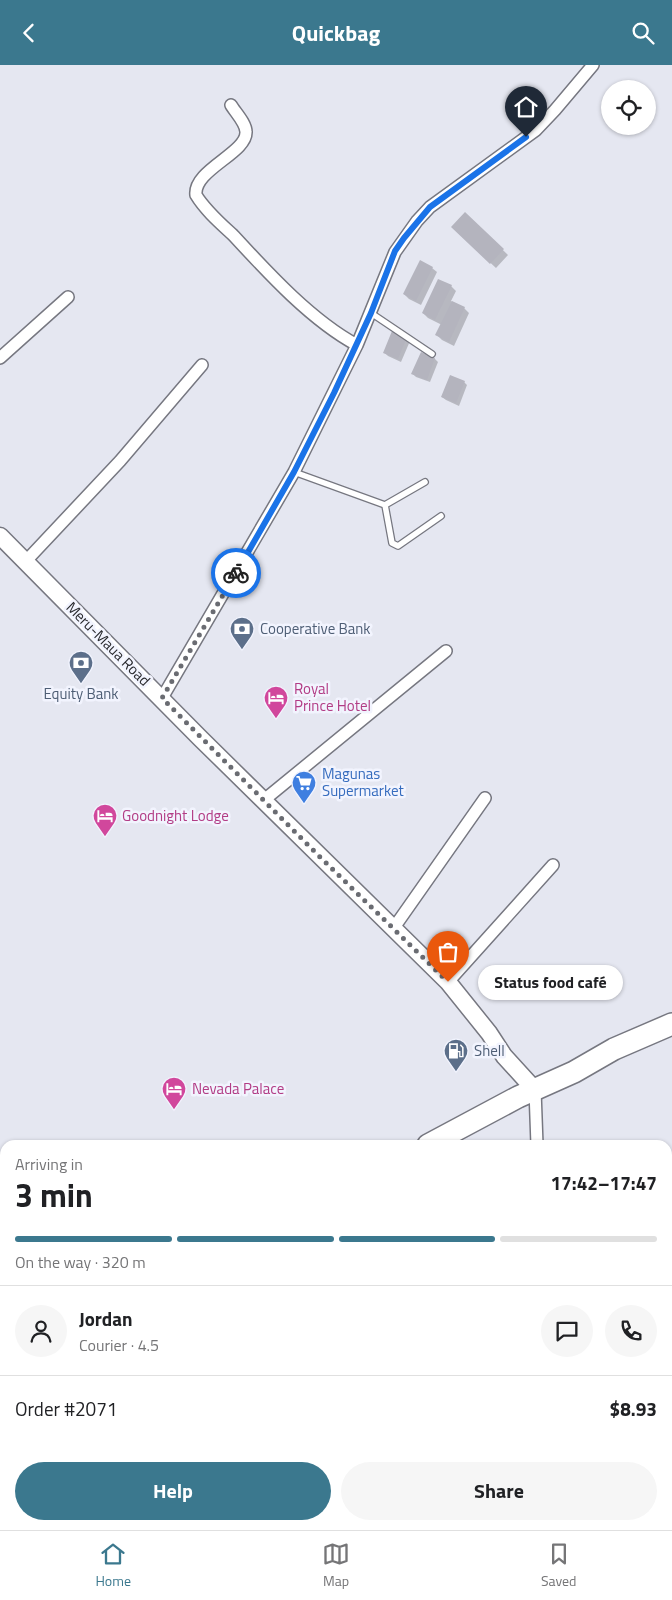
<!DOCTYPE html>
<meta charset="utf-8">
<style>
body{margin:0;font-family:"Titillium Web",sans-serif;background:#f6f6f6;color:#202124;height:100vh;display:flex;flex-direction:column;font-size:19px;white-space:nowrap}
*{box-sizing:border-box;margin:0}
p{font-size:16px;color:#757577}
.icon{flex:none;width:28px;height:28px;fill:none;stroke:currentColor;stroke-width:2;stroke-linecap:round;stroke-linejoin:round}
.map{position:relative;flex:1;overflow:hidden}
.panel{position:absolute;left:0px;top:1075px;width:672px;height:390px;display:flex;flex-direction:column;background:#fff;border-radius:15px 15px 0 0;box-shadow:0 1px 4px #0004}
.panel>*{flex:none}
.buttons{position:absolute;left:601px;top:15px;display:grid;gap:10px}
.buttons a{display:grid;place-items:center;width:55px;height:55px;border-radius:50%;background:#fff;box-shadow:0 1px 4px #0004;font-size:25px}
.pin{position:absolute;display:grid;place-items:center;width:42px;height:42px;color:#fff;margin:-51px -21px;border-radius:50% 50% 50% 0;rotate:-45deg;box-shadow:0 0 5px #0007}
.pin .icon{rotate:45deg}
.courier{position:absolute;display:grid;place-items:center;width:50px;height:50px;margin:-25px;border:4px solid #1a73e8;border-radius:50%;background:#fff;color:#222;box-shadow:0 1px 6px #0007}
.bubble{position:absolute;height:35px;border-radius:18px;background:#fff;box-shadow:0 1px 4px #0004;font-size:16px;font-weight:700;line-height:35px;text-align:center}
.overview em{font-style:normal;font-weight:700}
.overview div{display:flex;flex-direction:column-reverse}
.overview{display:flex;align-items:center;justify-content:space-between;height:85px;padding:0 15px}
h1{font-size:32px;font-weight:700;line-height:38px}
.bar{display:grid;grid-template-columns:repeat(4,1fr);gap:8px 5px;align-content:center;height:60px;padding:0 15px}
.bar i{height:6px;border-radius:4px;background:#e0e0e0}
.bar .current{background:#3b788e}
.bar p{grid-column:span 4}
.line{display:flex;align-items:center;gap:12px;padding:0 15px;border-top:1px solid #e0e0e0}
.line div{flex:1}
.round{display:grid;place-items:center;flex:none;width:52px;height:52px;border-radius:26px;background:#f6f6f6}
.primary-button{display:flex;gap:10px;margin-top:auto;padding:10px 15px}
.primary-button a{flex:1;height:58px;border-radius:30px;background:#3b788e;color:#fff;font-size:20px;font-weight:700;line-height:58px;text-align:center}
.primary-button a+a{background:#f6f6f6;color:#202124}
header{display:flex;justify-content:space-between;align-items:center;height:65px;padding:0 15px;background:#3b788e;color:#fff;font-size:22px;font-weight:700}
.menu{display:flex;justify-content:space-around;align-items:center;height:70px;border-top:1px solid #e0e0e0;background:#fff;font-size:14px;color:#757577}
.menu a{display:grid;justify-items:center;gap:2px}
.menu .current{color:#3b788e}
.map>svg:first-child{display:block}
.shadow{fill:#0003}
.building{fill:#b4b4be}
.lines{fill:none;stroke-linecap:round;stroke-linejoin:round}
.lane-casing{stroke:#767780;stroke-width:8}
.street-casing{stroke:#767780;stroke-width:14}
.secondary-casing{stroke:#767780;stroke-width:19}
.highway-casing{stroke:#767780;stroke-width:24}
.path{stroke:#93959c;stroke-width:2;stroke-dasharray:2.5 4;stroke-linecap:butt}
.lane{stroke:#fff;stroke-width:5.5}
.street{stroke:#fff;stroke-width:11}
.secondary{stroke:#fff;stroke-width:16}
.highway{stroke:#fff;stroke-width:21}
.done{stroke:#6a6c72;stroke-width:5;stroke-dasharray:0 9}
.route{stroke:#1a73e8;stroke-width:6}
.labels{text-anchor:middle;stroke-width:5;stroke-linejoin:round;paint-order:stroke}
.service-label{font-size:15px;fill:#4e5e75;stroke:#f2f4fe;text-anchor:start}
.street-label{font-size:15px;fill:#28292d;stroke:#f2f4fe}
.hotel-label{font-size:15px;fill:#b23c85;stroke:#f2f4fe;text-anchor:start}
.shop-label{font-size:15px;fill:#366cbe;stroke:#f2f4fe;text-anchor:start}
</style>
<header><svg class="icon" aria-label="back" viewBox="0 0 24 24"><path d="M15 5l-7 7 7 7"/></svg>Quickbag<svg class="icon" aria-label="search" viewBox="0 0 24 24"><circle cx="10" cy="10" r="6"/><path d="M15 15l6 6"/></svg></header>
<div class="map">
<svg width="672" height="1465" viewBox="0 0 672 1465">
<rect width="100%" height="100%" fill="#e5e7f1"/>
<path class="shadow" d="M465 148 508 190 496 203 452 162Z
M432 203 437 207 421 240 409 234 404 229Z
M451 221 456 226 451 236 464 243 469 248 454 281 442 275 437 270 442 260 428 253 423 248Z
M407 273 410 276 401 297 388 291 385 288Z
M421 289 435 294 438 297 430 317 416 312 413 309Z
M464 317 467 320 459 341 446 335 442 332Z
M5 1325V1390L0 1388V1339Z
M94 1460H114L113 1465H93Z"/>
<path class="building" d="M465 147 504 184 490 199 451 162Z
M420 195 433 202 416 236 403 229Z
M438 214 452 220 435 255 422 248Z
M452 236 465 242 449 277 435 270Z
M392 266 407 272 398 294 383 288Z
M421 287 435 293 427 315 411 309Z
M450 310 465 316 456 338 441 332Z
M5 1322V1387L0 1385V1335Z
M93 1460H111L110 1465H92Z
M215 1460H223L229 1463 227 1465H214L212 1464Z"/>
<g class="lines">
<defs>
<path id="lane" d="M371 248 432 289
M294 407 385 440 425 417
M385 440 392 478 398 481 441 451"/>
<path id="street" d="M231 40C235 47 246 58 246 67 247 88 193 105 196 130 205 145 220 158 233 170 268 208 312 256 357 280
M0 293 68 232
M26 496 120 396 202 300
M162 633 294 407 357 280 395 187 417 156 430 142 536 65 555 45 593 0
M264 735 446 586
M393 864 485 733
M448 917 553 800
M535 1025 537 1080
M617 1460 618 1465"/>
<path id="secondary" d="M0 471 201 674 448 917 489 968 504 991 535 1025"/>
<path id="highway" d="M428 1080 518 1032 574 1007 614 984 672 959
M41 1465 44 1460"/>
</defs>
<use href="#lane" class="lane-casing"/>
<use href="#street" class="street-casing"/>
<use href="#secondary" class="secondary-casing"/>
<use href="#highway" class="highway-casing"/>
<path class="path" d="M263 1465 271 1460"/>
<use href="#lane" class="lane"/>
<use href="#street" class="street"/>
<use href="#secondary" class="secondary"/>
<use href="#highway" class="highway"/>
</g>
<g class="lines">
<path class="done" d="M236 508 162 633 318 790 448 917"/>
<path class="route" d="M236 508 294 407 334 328 371 248 395 186 404 173 430 142 526 72"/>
</g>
<defs>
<symbol id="bank-pin" viewBox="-11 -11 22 30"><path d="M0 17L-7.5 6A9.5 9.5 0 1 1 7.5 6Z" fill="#5c6f8a" stroke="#f2f4fe"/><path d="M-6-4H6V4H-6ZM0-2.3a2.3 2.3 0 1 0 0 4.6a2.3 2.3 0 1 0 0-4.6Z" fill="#fff"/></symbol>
<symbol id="hotel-pin" viewBox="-11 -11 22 30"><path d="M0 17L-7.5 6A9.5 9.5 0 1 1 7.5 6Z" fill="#d1479c" stroke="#f2f4fe"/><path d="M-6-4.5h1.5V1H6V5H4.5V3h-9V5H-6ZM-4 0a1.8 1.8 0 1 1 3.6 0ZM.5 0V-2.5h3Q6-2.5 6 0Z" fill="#fff"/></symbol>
<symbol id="supermarket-pin" viewBox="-11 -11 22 30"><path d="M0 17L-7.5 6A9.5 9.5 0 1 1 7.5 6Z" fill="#3f7fe0" stroke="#f2f4fe"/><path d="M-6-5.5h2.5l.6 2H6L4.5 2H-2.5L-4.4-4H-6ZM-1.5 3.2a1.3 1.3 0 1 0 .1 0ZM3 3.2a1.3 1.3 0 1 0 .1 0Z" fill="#fff"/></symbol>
<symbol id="fuel-pin" viewBox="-11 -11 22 30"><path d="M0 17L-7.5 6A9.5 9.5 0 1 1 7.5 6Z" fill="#5c6f8a" stroke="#f2f4fe"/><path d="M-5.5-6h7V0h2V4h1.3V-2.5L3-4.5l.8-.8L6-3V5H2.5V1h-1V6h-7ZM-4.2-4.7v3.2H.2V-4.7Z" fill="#fff"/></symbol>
</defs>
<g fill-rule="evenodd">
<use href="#bank-pin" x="228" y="550" width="28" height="38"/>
<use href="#bank-pin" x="67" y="584" width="28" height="38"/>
<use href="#hotel-pin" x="262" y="619" width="28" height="38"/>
<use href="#supermarket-pin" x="290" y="704" width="28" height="38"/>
<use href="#hotel-pin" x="91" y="737" width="28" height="38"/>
<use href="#fuel-pin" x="442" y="972" width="28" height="38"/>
<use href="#hotel-pin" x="160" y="1010" width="28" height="38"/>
</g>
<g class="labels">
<g class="service-label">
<text x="260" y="569">Cooperative Bank</text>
<text x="81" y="634" text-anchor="middle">Equity Bank</text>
<text x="474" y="991">Shell</text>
</g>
<g class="street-label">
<text transform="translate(108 579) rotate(45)" y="5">Meru-Maua Road</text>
</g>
<g class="hotel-label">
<text x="294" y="629">Royal<tspan x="294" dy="17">Prince Hotel</tspan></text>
<text x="122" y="756">Goodnight Lodge</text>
<text x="192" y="1029">Nevada Palace</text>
</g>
<g class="shop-label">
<text x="322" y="714">Magunas<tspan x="322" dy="17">Supermarket</tspan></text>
</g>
</g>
</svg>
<div class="buttons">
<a><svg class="icon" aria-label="locate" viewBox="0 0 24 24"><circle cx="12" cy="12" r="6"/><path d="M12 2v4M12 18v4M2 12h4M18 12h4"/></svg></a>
</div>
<div class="pin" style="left:448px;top:917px;background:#ea580c"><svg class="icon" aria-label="bag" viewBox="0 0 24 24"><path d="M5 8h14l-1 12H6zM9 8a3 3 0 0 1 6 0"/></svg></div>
<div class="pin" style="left:526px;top:72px;background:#1f2937"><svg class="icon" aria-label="home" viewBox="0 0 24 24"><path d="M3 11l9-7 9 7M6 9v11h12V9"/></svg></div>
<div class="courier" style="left:236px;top:508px"><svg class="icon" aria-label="bike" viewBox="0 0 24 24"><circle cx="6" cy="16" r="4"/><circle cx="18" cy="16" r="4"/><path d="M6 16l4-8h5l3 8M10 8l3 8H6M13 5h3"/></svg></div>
<div class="bubble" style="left:478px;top:900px;width:145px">Status food café</div>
<section class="panel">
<div class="overview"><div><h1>3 min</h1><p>Arriving in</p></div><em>17:42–17:47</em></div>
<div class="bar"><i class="current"></i><i class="current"></i><i class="current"></i><i></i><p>On the way · 320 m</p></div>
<div class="line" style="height:90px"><a class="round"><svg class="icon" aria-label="person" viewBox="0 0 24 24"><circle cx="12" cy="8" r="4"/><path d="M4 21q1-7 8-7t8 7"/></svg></a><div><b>Jordan</b><p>Courier · 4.5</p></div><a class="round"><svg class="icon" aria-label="chat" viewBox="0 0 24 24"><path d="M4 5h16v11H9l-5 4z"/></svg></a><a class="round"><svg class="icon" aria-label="phone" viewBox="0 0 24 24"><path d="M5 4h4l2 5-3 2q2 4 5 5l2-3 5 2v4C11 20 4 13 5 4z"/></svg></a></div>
<div class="line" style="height:65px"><div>Order #2071</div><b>$8.93</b></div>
<div class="primary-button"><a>Help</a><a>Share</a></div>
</section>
</div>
<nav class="menu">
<a class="current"><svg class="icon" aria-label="home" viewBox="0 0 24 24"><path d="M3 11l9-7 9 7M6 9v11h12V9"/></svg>Home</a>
<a><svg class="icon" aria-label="map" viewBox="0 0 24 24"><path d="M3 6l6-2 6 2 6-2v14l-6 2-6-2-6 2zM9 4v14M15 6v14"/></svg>Map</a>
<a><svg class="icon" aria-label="saved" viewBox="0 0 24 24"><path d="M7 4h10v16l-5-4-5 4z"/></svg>Saved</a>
</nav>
